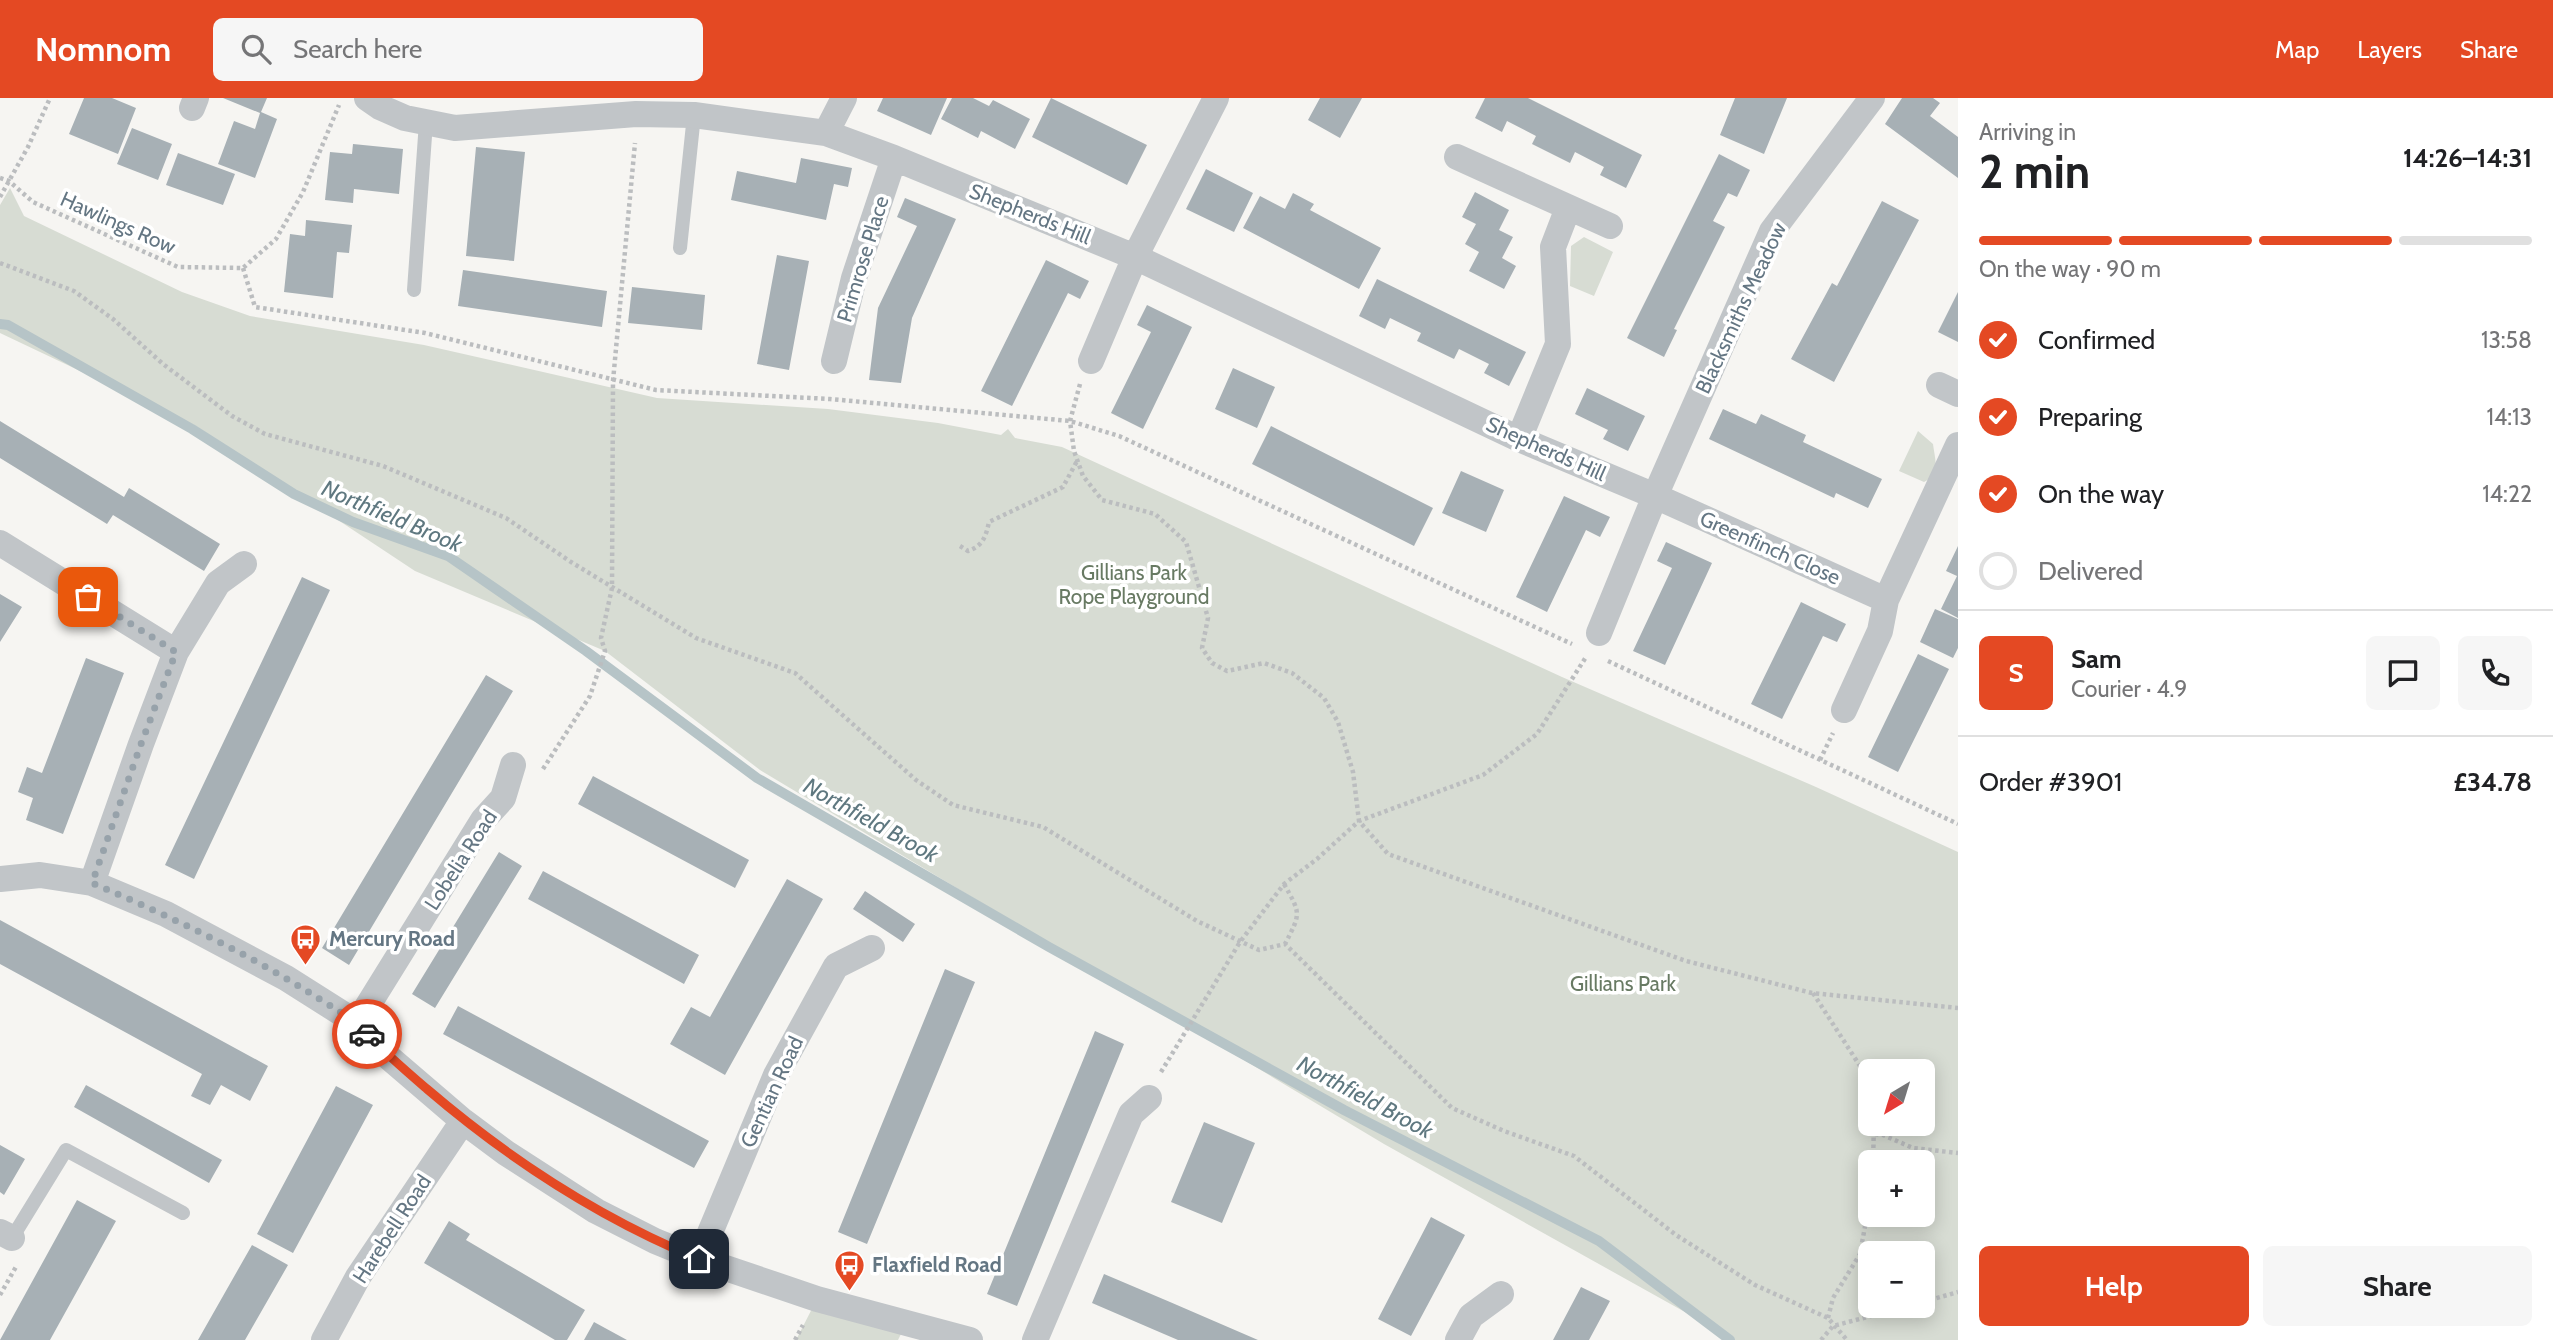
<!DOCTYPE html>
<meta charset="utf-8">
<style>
body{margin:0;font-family:Cabin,sans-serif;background:#f6f6f6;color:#202124;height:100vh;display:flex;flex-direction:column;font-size:26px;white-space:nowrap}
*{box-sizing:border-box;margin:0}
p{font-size:23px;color:#757577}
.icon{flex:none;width:38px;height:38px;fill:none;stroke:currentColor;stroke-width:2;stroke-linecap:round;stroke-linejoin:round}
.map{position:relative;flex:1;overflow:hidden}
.details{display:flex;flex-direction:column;background:#fff;width:595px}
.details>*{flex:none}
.needle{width:46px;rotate:218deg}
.controls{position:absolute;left:1858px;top:961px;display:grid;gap:14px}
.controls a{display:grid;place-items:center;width:77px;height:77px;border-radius:10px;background:#fff;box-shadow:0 4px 18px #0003;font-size:35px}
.pin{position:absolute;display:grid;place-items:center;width:60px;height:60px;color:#fff;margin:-30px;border-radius:14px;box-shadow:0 4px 10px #0006}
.courier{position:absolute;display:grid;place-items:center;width:70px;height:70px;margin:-35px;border:5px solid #e44923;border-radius:50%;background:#fff;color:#222;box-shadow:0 2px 9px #0007}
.overview em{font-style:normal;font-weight:700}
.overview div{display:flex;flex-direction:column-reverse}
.overview{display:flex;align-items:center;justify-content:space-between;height:119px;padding:0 21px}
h1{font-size:46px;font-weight:700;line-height:52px}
.bar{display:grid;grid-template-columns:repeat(4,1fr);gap:10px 7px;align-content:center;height:84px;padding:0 21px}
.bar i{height:9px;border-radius:5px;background:#e0e0e0}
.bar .current{background:#e44923}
.bar p{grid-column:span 4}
.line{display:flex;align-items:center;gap:18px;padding:0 21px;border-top:2px solid #e0e0e0}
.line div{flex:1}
.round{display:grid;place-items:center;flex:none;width:74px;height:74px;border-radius:10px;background:#f6f6f6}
ol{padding:0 21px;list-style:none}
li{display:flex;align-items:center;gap:21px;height:77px}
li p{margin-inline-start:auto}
li .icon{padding:7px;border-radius:50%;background:#e44923;color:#fff;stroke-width:4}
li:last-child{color:#757577}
li i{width:38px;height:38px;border:4px solid #e0e0e0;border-radius:50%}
.primary-button{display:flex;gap:14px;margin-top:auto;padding:14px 21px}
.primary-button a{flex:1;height:80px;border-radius:10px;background:#e44923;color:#fff;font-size:28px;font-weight:700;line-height:80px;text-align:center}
.primary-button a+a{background:#f6f6f6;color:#202124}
header{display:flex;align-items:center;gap:42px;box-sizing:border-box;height:98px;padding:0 35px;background:#e44923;color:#fff}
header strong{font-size:33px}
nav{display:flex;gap:38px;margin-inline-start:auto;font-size:24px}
.search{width:490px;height:63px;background:#f6f6f6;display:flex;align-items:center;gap:18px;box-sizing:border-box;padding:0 24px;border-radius:10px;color:#757577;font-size:26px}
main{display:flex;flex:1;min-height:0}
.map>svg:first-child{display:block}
.green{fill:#d7dcd3;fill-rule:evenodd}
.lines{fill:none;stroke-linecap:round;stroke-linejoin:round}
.stream{stroke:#b6c4c7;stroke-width:10}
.building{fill:#a7b0b5}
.path{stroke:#bbbdbf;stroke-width:4.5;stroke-dasharray:3.5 3.5;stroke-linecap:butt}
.service{stroke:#c1c5c8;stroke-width:14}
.minor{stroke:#c1c5c8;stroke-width:26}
.done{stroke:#97a2aa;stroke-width:7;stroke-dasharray:0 12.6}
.route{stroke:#e44923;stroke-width:9}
.labels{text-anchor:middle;stroke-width:7;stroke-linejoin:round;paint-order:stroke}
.street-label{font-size:21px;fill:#647683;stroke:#fff}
.park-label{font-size:21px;fill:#687a63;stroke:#fff}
.poi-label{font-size:21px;font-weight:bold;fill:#647683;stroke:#fff;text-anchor:start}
.water-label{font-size:23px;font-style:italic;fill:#5f7880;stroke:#fff}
</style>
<header>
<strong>Nomnom</strong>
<div class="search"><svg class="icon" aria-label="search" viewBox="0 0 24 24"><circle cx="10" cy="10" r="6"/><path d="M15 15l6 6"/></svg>Search here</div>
<nav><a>Map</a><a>Layers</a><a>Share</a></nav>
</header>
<main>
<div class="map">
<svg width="1958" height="1242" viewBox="0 0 1958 1242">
<rect width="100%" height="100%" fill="#f6f5f2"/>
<path class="green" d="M10 90 24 118 182 194 250 218 424 247 657 300 828 311 938 325 1001 337 1008 331 1015 340 1062 349 1562 579 1816 689 1958 754V1242H1735L1384 1046 760 672 605 553 415 473 196 328 0 235V107ZM1871 973H1923V1026H1871ZM1871 1064H1923V1116H1871ZM1871 1155H1923V1208H1871Z
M1584 139 1613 154 1594 198 1570 188 1571 148Z
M1918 333 1933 346C1935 362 1941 376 1924 384L1899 373Z
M817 1201 907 1224 898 1242H796Z"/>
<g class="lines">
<path class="stream" d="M0 226 8 227 192 331 294 396 353 424 448 458 586 553 757 680 1049 849 1344 1012 1599 1143 1730 1242"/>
</g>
<path class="building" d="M84 0H112L136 10 118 56 69 36Z
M223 0H267L261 14 277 21 255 80 218 66 234 23 255 31 260 15Z
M883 0H947L931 37 877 13Z
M952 0H973L989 8 993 2 1030 21 1015 51 981 33 978 40 941 21Z
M1051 0 1147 47 1127 87 1032 39Z
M1320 0H1362L1340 40 1308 22Z
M1485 0H1528L1642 57 1626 90 1600 77 1604 69 1575 54 1570 65 1532 46 1536 38 1507 23 1502 34 1475 20Z
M1735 0H1787L1764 56 1720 37Z
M1902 0H1933L1940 5 1930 18 1958 39V80L1885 26Z
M132 30 172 46 158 82 117 66Z
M353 46 403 51 399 96 354 91 353 105 325 102 330 54 352 56Z
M476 49 525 54 514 163 466 158Z
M178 55 235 76 223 107 166 87Z
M1719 56 1750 72 1737 99 1728 95 1713 123 1725 129 1674 231 1677 232 1664 259 1627 240Z
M801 60 852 70 848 89 834 86 826 122 731 102 737 73 796 85Z
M1206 71 1253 95 1234 134 1186 111Z
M1475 94 1509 112 1499 132 1513 139 1502 160 1516 168 1504 191 1469 173 1479 154 1465 146 1476 126 1462 119Z
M1293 95 1314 106 1310 112 1381 150 1359 191 1243 130 1260 98 1285 111Z
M905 100 956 121 912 220 901 285 869 282 878 210 917 128 897 119Z
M1882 103 1919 122 1834 284 1791 261 1832 185 1837 188Z
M306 122 352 127 349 155 337 154 333 200 284 194 290 136 305 138Z
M777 157 809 163 789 272 757 266Z
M1046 162 1089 183 1080 201 1068 195 1012 308 981 293Z
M463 172 607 193 602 229 458 208Z
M1377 181 1526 254 1509 288 1484 275 1489 266 1459 251 1454 261 1417 243 1421 235 1390 220 1385 231 1359 218Z
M632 189 705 197 702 232 628 225Z
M1958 194V244L1938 234Z
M1147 207 1192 229 1143 331 1111 315 1151 234 1137 227Z
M1233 270 1275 289 1257 330 1215 311Z
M1587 290 1645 318 1628 353 1603 341 1608 332 1575 316Z
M1723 311 1756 326 1761 316 1806 337 1803 344 1882 381 1868 410 1836 395 1834 400 1709 341Z
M0 323 124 399 129 390 220 446 204 473 113 417 107 426 0 360Z
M1271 328 1433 410 1414 448 1252 366Z
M1461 373 1504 392 1486 434 1442 415Z
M1564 398 1610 419 1600 439 1586 432 1547 514 1516 499Z
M1666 444 1712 465 1665 567 1633 553 1672 470 1657 463Z
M1958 448V520L1941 511 1957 478 1946 473Z
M302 479 330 492 194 781 165 767Z
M0 496 22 509 0 544Z
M1801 504 1846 526 1837 544 1823 538 1782 621 1751 606Z
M1935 511 1958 521V550L1953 560 1920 544Z
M1918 556 1949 571 1898 674 1868 659Z
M86 560 124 575 63 736 26 722 33 700 18 694 27 669 42 675Z
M486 577 513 593 349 867 322 850Z
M593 678 749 762 735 790 578 706Z
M499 754 522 768 435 910 412 896Z
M543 773 699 857 684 886 528 801Z
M787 781 823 801 725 977 670 946 691 909 710 919Z
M865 793 915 826 903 844 853 811Z
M0 822 268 968 250 1003 221 987 210 1007 191 998 202 976 0 866Z
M945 871 975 884 867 1146 838 1134Z
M458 908 709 1043 694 1070 443 936Z
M1095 933 1124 946 1017 1208 987 1196Z
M86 987 222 1062 209 1085 74 1009Z
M336 988 373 1007 293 1155 257 1136Z
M1204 1024 1255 1045 1222 1125 1171 1104Z
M0 1047 25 1061 4 1097 0 1094Z
M77 1102 116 1123 50 1242H0Z
M1431 1119 1465 1137 1411 1238 1378 1221Z
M449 1123 470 1136 466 1142 585 1212 567 1242H555L424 1165Z
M252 1147 288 1167 245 1242H198Z
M1104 1176 1170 1204 1258 1242H1178L1157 1233 1092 1205Z
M1581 1189 1610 1203 1589 1242H1553Z
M594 1224 627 1242H584Z"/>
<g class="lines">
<path class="path" d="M0 80 9 83 33 104 178 169 243 170 276 141 303 94 339 7
M0 99 28 49 50 0
M0 165 74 193 113 221 163 266 232 318 265 336 383 368 506 420 571 464 696 540 795 575 916 682 953 707 1043 729 1197 823 1259 852 1285 846 1452 1010 1504 1033 1574 1058 1676 1137 1755 1187 1828 1220 1847 1242
M243 170 255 209 425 235 656 292 830 301 1070 323 1119 338 1572 546
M1080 286 1070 323 1074 353 1083 378 1102 402 1155 416 1186 444 1208 520 1202 550 1212 565 1227 573 1264 565 1292 575 1324 600 1338 624 1353 674 1359 723 1388 756 1686 863 1812 895 1958 910
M960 448 968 453C983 448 986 438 989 424L1063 389 1077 363
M1608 563 1958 726
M1820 662 1833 635
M543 671 590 598 605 553 601 540 612 490 613 283 635 45
M1284 786C1301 816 1301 815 1285 846
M1813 895 1869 982 1871 1000
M1161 974 1240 844 1284 786 1317 761 1359 723 1483 677 1537 636 1586 559
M1875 1036 1883 1037 1913 1050 1958 1055
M1873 1064 1874 1026
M0 1197 17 1167
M1923 1204 1958 1194
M1828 1220 1833 1200 1860 1156 1871 1095
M795 1242 803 1227
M1821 1242 1833 1228 1909 1208"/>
<path class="service" d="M680 150 694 17
M414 192 426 24
M12 1140 66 1052 183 1115"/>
<path class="minor" d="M367 0 380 9 405 20 455 30 636 16 694 17 826 35 894 60 1135 159 1519 341 1655 398 1886 502
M192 10 196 0
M826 35 844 0
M1457 59 1610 128
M834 263 854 180 894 60
M1091 263 1135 159 1216 0
M1939 287 1958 296
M1519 341 1558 246 1553 149 1568 110
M0 445 176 554
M1599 535 1655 398 1772 133 1872 0
M1844 612 1880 533 1886 502 1958 347
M0 781 40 777 92 785 166 816 286 880 357 925 386 957 463 1023 506 1055 596 1113 655 1143 699 1161 817 1201 970 1242
M92 785 141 646 176 554 218 485 244 466
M357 925 483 722 503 700 513 667
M0 1134 12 1140
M699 1161 776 977 836 868 872 850
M324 1242 358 1179 463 1023
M1035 1242 1131 1016 1149 1000
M1458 1242 1471 1218 1501 1196"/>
</g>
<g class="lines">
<path class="done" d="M88 499 176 554 141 646 92 785C167 817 241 852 310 895 330 908 351 919 367 936"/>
<path class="route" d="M367 936C386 956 406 973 427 991 510 1062 597 1119 699 1161"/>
</g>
<defs>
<symbol id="bus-pin" viewBox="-11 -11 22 30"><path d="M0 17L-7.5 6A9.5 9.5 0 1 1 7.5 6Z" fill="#e44923" stroke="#fff"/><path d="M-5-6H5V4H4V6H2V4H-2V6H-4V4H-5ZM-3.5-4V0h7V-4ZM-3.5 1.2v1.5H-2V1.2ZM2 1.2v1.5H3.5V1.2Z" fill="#fff"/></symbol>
</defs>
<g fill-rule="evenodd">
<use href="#bus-pin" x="288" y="824" width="35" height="47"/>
<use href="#bus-pin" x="832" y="1150" width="35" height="47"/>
</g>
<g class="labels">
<g class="street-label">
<text transform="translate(1030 116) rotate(22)" y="7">Shepherds Hill</text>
<text transform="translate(118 125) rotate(24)" y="7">Hawlings Row</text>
<text transform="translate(863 161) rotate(-73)" y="7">Primrose Place</text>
<text transform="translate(1741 210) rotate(-65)" y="7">Blacksmiths Meadow</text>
<text transform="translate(1546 351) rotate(24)" y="7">Shepherds Hill</text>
<text transform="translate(1770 450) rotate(24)" y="7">Greenfinch Close</text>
<text transform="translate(461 762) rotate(-57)" y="7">Lobelia Road</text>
<text transform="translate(772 994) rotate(-65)" y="7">Gentian Road</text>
<text transform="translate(392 1131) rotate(-57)" y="7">Harebell Road</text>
</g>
<g class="park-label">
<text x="1134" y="482">Gillians Park<tspan x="1134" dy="24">Rope Playground</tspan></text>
<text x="1623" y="893">Gillians Park</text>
</g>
<g class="poi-label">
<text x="329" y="848">Mercury Road</text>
<text x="872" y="1174">Flaxfield Road</text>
</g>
<g class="water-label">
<text transform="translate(392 418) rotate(23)" y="8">Northfield Brook</text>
<text transform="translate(871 722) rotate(29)" y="8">Northfield Brook</text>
<text transform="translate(1365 999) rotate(28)" y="8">Northfield Brook</text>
</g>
</g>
</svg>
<div class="controls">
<a><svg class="needle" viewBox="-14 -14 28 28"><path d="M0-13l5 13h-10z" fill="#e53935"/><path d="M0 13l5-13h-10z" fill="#757577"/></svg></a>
<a>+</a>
<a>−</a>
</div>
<div class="pin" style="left:88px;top:499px;background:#ea580c"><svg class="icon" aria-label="bag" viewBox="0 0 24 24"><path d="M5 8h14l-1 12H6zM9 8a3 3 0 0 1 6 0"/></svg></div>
<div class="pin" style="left:699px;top:1161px;background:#1f2937"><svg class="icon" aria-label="home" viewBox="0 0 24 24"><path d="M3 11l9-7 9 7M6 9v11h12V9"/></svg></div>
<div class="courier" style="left:367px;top:936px"><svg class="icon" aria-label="car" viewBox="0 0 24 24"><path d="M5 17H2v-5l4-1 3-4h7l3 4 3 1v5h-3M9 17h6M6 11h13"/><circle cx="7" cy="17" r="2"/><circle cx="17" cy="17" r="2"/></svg></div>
</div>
<section class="details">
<div class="overview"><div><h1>2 min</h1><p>Arriving in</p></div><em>14:26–14:31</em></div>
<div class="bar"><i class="current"></i><i class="current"></i><i class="current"></i><i></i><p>On the way · 90 m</p></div>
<ol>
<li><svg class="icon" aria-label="check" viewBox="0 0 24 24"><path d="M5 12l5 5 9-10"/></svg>Confirmed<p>13:58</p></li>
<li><svg class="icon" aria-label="check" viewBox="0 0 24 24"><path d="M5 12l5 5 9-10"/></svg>Preparing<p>14:13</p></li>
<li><svg class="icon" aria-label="check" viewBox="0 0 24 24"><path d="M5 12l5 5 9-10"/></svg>On the way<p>14:22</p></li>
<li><i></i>Delivered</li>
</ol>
<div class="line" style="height:126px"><b class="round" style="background:#e44923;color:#fff">S</b><div><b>Sam</b><p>Courier · 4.9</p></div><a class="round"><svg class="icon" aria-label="chat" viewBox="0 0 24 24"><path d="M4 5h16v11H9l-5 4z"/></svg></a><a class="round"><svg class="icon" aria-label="phone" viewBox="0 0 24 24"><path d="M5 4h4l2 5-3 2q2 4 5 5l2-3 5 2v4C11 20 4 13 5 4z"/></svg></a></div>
<div class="line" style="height:91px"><div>Order #3901</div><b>£34.78</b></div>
<div class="primary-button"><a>Help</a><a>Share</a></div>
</section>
</main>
